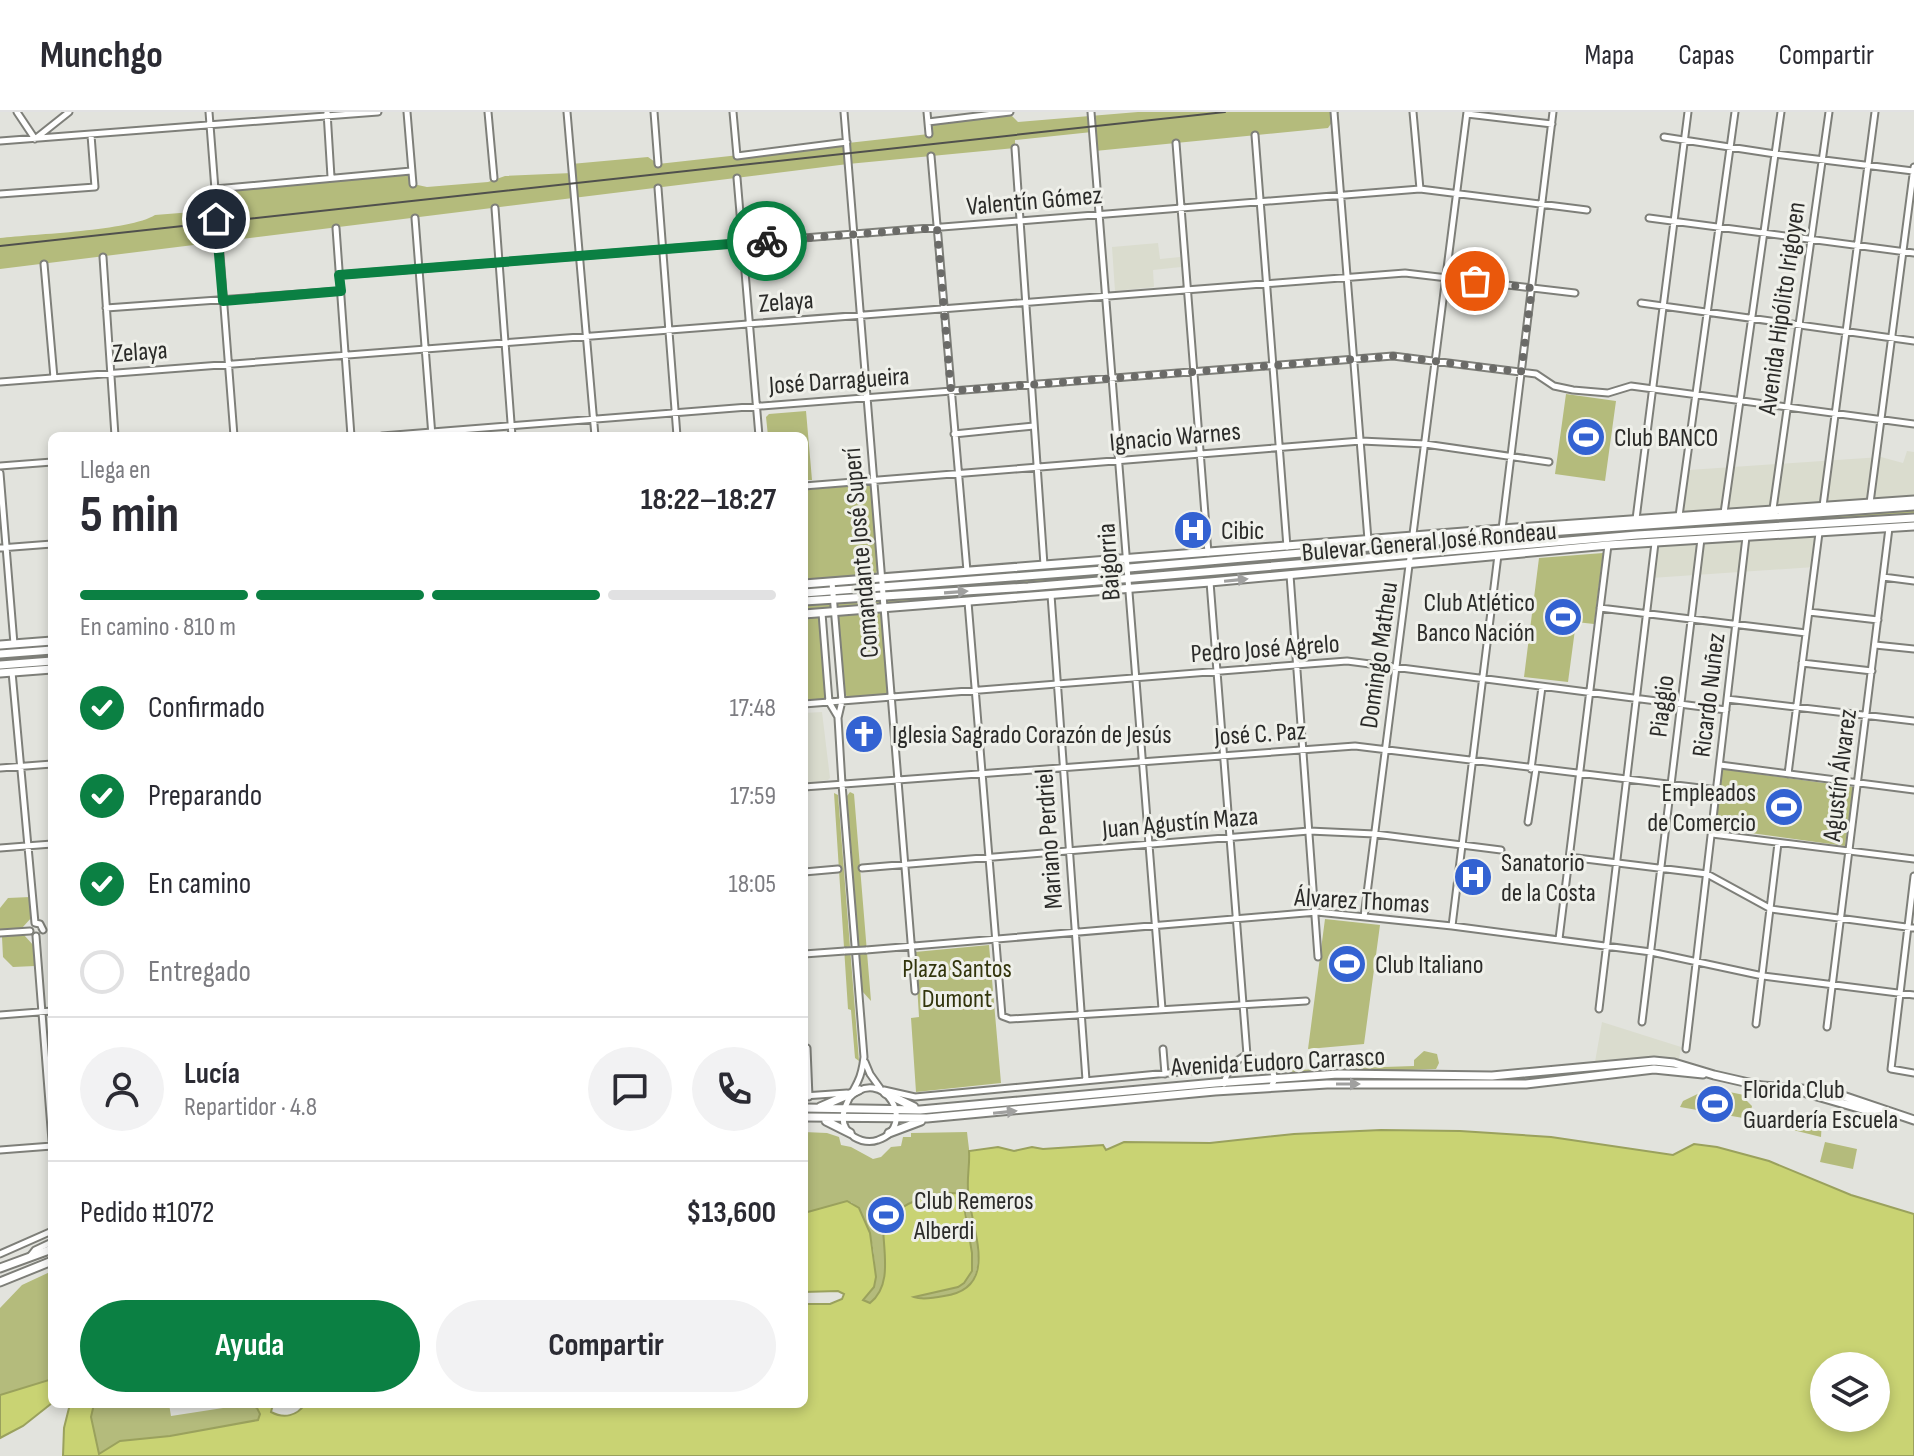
<!DOCTYPE html>
<html lang="es">
<meta charset="utf-8">
<style>
body{margin:0;font-family:"Sofia Sans Condensed",sans-serif;background:#f2f2f3;color:#2b2b33;height:100vh;display:flex;flex-direction:column;font-size:30px;white-space:nowrap}
*{box-sizing:border-box;margin:0}
p{font-size:26px;color:#7c7c81}
.icon{flex:none;width:44px;height:44px;fill:none;stroke:currentColor;stroke-width:2;stroke-linecap:round;stroke-linejoin:round}
.map{position:relative;flex:1;overflow:hidden}
.panel{position:absolute;left:48px;top:320px;width:760px;height:976px;display:flex;flex-direction:column;background:#fff;border-radius:12px;box-shadow:0 4px 12px #0003}
.panel>*{flex:none}
.tools{position:absolute;left:1810px;top:1240px;display:grid;gap:16px}
.tools a{display:grid;place-items:center;width:80px;height:80px;border-radius:50%;background:#fff;box-shadow:0 4px 12px #0003;font-size:40px}
.pin{position:absolute;display:grid;place-items:center;width:68px;height:68px;color:#fff;margin:-34px;border:4px solid #fff;border-radius:50%;box-shadow:0 2px 8px #0007}
.courier{position:absolute;display:grid;place-items:center;width:80px;height:80px;margin:-40px;border:6px solid #0b8043;border-radius:50%;background:#fff;color:#222;box-shadow:0 2px 10px #0007}
.summary em{font-style:normal;font-weight:700}
.summary div{display:flex;flex-direction:column-reverse}
.summary{display:flex;align-items:center;justify-content:space-between;height:136px;padding:0 32px}
h1{font-size:52px;font-weight:700;line-height:60px}
.bar{display:grid;grid-template-columns:repeat(4,1fr);gap:12px 8px;align-content:center;height:96px;padding:0 32px}
.bar i{height:10px;border-radius:6px;background:#e1e1e2}
.bar .selected{background:#0b8043}
.bar p{grid-column:span 4}
.line{display:flex;align-items:center;gap:20px;padding:0 32px;border-top:2px solid #e1e1e2}
.line div{flex:1}
.round{display:grid;place-items:center;flex:none;width:84px;height:84px;border-radius:42px;background:#f2f2f3}
ol{padding:0 32px;list-style:none}
li{display:flex;align-items:center;gap:24px;height:88px}
li p{margin-inline-start:auto}
li .icon{padding:8px;border-radius:50%;background:#0b8043;color:#fff;stroke-width:4}
li:last-child{color:#7c7c81}
li i{width:44px;height:44px;border:4px solid #e1e1e2;border-radius:50%}
.action{display:flex;gap:16px;margin-top:auto;padding:16px 32px}
.action a{flex:1;height:92px;border-radius:48px;background:#0b8043;color:#fff;font-size:32px;font-weight:700;line-height:92px;text-align:center}
.action a+a{background:#f2f2f3;color:#2b2b33}
header{display:flex;align-items:center;gap:48px;box-sizing:border-box;height:112px;padding:0 40px;background:#fff;border-bottom:2px solid #e1e1e2}
header strong{font-size:38px}
nav{display:flex;gap:44px;margin-inline-start:auto;font-size:28px}
.map>svg:first-child{display:block}
.built{fill:#dadcce}
.green{fill:#b4bb7c}
.water{fill:#c9d373;stroke:#9aa15d;stroke-width:2;fill-rule:evenodd}
.lines{fill:none;stroke-linecap:round;stroke-linejoin:round}
.minor-casing{stroke:#7e7f79;stroke-width:9}
.major-casing{stroke:#7e7f79;stroke-width:11}
.minor{stroke:#fff;stroke-width:5}
.major{stroke:#fff;stroke-width:7}
.rail{stroke:#50504d;stroke-width:2}
.minor-bridge-casing{stroke:#7e7f79;stroke-width:9;stroke-linecap:butt}
.minor-bridge{stroke:#fff;stroke-width:5}
.oneway{fill:#a0a09f}
.done{stroke:#6b6b68;stroke-width:8;stroke-dasharray:0 14.4}
.route{stroke:#0b8043;stroke-width:10}
.labels{text-anchor:middle;stroke-width:6;stroke-linejoin:round;paint-order:stroke}
.street-label{font-size:26px;fill:#2b2b29;stroke:#eff0ea}
.poi-label{font-size:26px;fill:#2b2b29;stroke:#eff0ea;text-anchor:start}
.park-label{font-size:26px;fill:#32350c;stroke:#eff0ea}
</style>
<header>
<strong>Munchgo</strong>
<nav><a>Mapa</a><a>Capas</a><a>Compartir</a></nav>
</header>
<div class="map">
<svg width="1914" height="1344" viewBox="0 0 1914 1344">
<rect width="100%" height="100%" fill="#e2e3dd"/>
<path class="built" d="M1158 131 1160 147 1180 145 1181 155 1153 158 1154 175 1115 179 1112 135Z
M1907 339 1914 340V414L1819 421 1815 455 1651 466 1655 430 1679 404 1689 358 1881 345 1903 351Z
M822 600 830 666 828 668 804 671V601Z
M1602 910 1681 935 1679 948 1644 946 1595 950Z"/>
<path class="green" d="M1138 0H1339L1328 16 1095 39 1092 20 1015 28V36L848 52 0 157V126C34 122 130 119 155 103L205 99 215 93V77L411 59 413 72 427 75 488 70 505 64 572 61 571 52 648 45 658 52 929 22 928 10 1010 2 1018 10Z
M1566 282 1616 289 1605 369 1555 362Z
M806 299 812 368H804V324H768L766 305 769 302Z
M865 373 871 374 872 379 878 455 876 462 804 471V378Z
M1914 388V414L1701 427 823 501 829 590 804 592V472Z
M1603 441 1594 512 1576 510 1568 570 1524 565 1539 446Z
M881 498 887 581 886 583 847 585 843 577 837 506 840 502Z
M1722 657 1853 675 1845 734 1714 716Z
M850 680 854 682 871 889 862 879 847 684Z
M834 681 838 683 859 949 855 946 851 898 848 897Z
M30 785 32 805 22 816 0 818V796L8 786Z
M1325 807 1380 813 1364 932 1308 937Z
M24 823 34 834 35 854 13 855 3 845 2 825Z
M989 833 1001 971 916 980 911 906 919 905 915 840Z
M1424 939 1437 942 1439 951 1436 957 1297 961 1279 956 1292 954 1293 958 1414 954V948Z
M1710 976 1749 984 1746 988 1752 994 1749 1007 1680 995 1683 989Z
M1790 1000 1822 1008 1821 1025 1789 1017 1790 1011 1788 1016 1775 1013 1777 1005 1788 1008Z
M804 1020 827 1021 839 1025 841 1033 851 1035 873 1047 881 1045 891 1035 901 1034 903 1025H911V1021L967 1020C968 1032 971 1045 970 1057 969 1065 967 1073 968 1082 973 1117 998 1178 943 1185 934 1186 922 1188 914 1185L958 1175 972 1160V1141L964 1086 958 1081C930 1082 902 1090 883 1112 883 1138 893 1173 871 1191L864 1190C865 1182 872 1172 874 1161 877 1142 868 1101 851 1090L804 1101Z
M1825 1030 1857 1037 1853 1057 1820 1050Z
M52 1159V1267L0 1283V1196L22 1173Z
M94 1292H169L171 1304 249 1292 257 1296 260 1302 258 1308 108 1336 99 1343 91 1305Z"/>
<path class="water" d="M1381 1018 1460 1019 1551 1025 1673 1043 1694 1032 1717 1035 1769 1049 1851 1083 1914 1102V1344H63L64 1316 70 1292H94L91 1305 99 1342 120 1329 170 1324 258 1308 260 1302 257 1296 249 1292H273L271 1300C284 1307 297 1304 305 1292H804V1192H830L842 1187 844 1182 838 1179 804 1180V1101L847 1089 859 1096 870 1121 876 1165 874 1175 863 1188 870 1191C893 1173 883 1139 883 1112 900 1091 935 1077 962 1082L972 1141V1159L964 1171 958 1175 914 1185C922 1188 934 1186 944 1184 1003 1176 969 1113 968 1077 967 1064 970 1052 969 1039L998 1035 1014 1039 1032 1035 1043 1037 1103 1033 1106 1038 1124 1030 1210 1031 1294 1022ZM1824 1254H1876V1306H1824Z
M52 1267V1291L23 1314 0 1326V1283Z"/>
<g class="lines">
<defs>
<path id="minor" d="M17 0 35 27 69 0
M209 0 234 324
M327 0 331 65
M407 0 413 72
M488 0 494 66
M567 0 595 324
M654 0 658 52
M733 0 737 44 847 30
M844 0 915 879
M927 0 929 22
M1091 0 1162 897
M1334 0 1368 428
M1413 0 1420 77
M1467 2 1552 12
M928 10 1010 0
M1255 23 1287 435
M1664 25 1775 42 1913 59
M0 29 378 0
M1176 31 1208 441
M1015 36 1044 453
M931 44 967 459
M737 66 759 324
M658 76 677 324
M215 77 411 59
M0 82 95 75 91 23
M495 96 512 324
M415 106 432 324
M1649 106 1914 141
M336 116 351 324
M103 145 115 324
M44 152 54 266
M339 163 1420 77 1587 98
M1641 191 1914 229
M106 196 341 179
M0 270 1405 161 1575 181
M954 322 1034 314
M382 324 1393 244 1536 262 1554 274 1573 278 1608 281 1631 274 1914 312
M0 354 52 350
M0 361 14 532
M804 374 1361 329 1425 332 1549 350
M1870 391 1914 55
M1823 394 1875 0
M1773 397 1829 0
M1724 401 1781 0
M1679 404 1735 0
M1636 407 1688 0
M1502 417 1553 0
M0 436 52 432
M1290 463 1318 845
M1883 465 1914 469
M832 470 842 589 838 606 842 672 864 945C863 953 862 961 858 969 850 987 831 1008 854 1025 861 1029 870 1031 878 1028 919 1015 883 950 848 987
M1210 470 1247 943
M1051 483 1086 968
M968 490 1002 904 1010 907 1306 889
M1600 496 1806 521
M1809 500 1878 508
M822 501 829 590 838 605
M1875 533 1914 537
M1802 551 1872 559
M12 560 35 811
M1727 587 1914 609
M804 592 1347 549 1726 598
M1720 653 1914 678
M0 656 52 652
M1531 657 1542 575
M1788 662 1819 421
M804 675 1355 634 1717 678
M1528 710 1536 657
M1712 722 1914 747
M0 736 52 732
M1569 745 1707 762 1771 797 1914 816
M862 756 1309 719 1375 722 1501 738
M804 760 838 757
M1914 764 1891 957 1914 961
M1364 805 1467 0
M35 811 40 812 43 818
M1452 814 1498 443
M0 821 30 819
M36 824 52 1029
M1559 827 1608 433
M866 838 1317 800 1452 814 1651 840 1763 864 1914 883
M804 842 845 839
M1599 897 1655 431
M0 903 52 899
M1642 910 1701 427
M1756 912 1778 731
M1827 915 1889 416
M807 936 809 985
M1163 937 1165 962
M1686 937 1746 425
M1247 943 1272 958 1275 967 1271 975
M865 950 870 962 880 976
M1224 972C1226 960 1236 947 1247 943
M884 978 915 985 1232 955
M804 984 847 981
M0 1038 52 1034
M0 1142 52 1119
M31 1143 35 1138 52 1130"/>
<path id="major" d="M804 472 1502 417 1914 388
M804 481 1129 456 1506 423 1914 394
M804 489 1028 475 1637 423 1914 406
M804 502 1210 470 1608 433 1914 414
M0 533 52 529
M0 542 52 538
M0 553 52 549
M0 561 52 557
M1803 980 1876 1001
M885 981 914 995
M820 995 859 978
M804 996 920 998 1215 971 1338 962 1492 964 1654 949 1674 951 1714 963 1762 974 1814 978 1837 982 1914 1008
M804 1005 927 1006 1215 979 1327 972H1526L1654 957 1703 962
M826 1009 850 1021
M889 1021 921 1009
M0 1156 52 1137
M0 1170 52 1149"/>
</defs>
<use href="#minor" class="minor-casing"/>
<use href="#major" class="major-casing"/>
<use href="#minor" class="minor"/>
<use href="#major" class="major"/>
<path class="rail" d="M0 134 1225 0"/>
<defs>
<path id="minor-bridge" d="M845 839 866 838"/>
</defs>
<use href="#minor-bridge" class="minor-bridge-casing"/>
<use href="#minor-bridge" class="minor-bridge"/>
</g>
<defs><path id="oneway-solid" d="M-6-.8H1V-3.2L6.5 0L1 3.2V.8H-6Z" transform="scale(2)"/></defs>
<g class="oneway">
<use href="#oneway-solid" transform="translate(1236 468) rotate(-6)"/>
<use href="#oneway-solid" transform="translate(956 480) rotate(-4)"/>
<use href="#oneway-solid" transform="translate(1348 972)"/>
<use href="#oneway-solid" transform="translate(1005 1000) rotate(-6)"/>
</g>
<g class="lines">
<path class="done" d="M767 129 937 116 951 279 1393 244 1521 260 1532 176 1475 169"/>
<path class="route" d="M216 107 223 189 341 179 339 163 767 129"/>
</g>
<defs>
<symbol id="stadium-disc" viewBox="-11 -11 22 22"><circle r="9.5" fill="#3362d2" stroke="#eff0ea"/><path d="M0-5a6.5 5 0 1 0 0 10a6.5 5 0 1 0 0-10ZM-3.5-1.8h7v3.6h-7Z" fill="#fff"/></symbol>
<symbol id="hospital-disc" viewBox="-11 -11 22 22"><circle r="9.5" fill="#3362d2" stroke="#eff0ea"/><path d="M-5-5h3v3.5h4V-5h3V5h-3V1.5h-4V5h-3Z" fill="#fff"/></symbol>
<symbol id="church-disc" viewBox="-11 -11 22 22"><circle r="9.5" fill="#3362d2" stroke="#eff0ea"/><path d="M-1.2-6h2.4v3.5h3.3v2.4h-3.3V6h-2.4V-.1h-3.3v-2.4h3.3Z" fill="#fff"/></symbol>
</defs>
<g fill-rule="evenodd">
<use href="#stadium-disc" x="1564" y="303" width="44" height="44"/>
<use href="#hospital-disc" x="1171" y="396" width="44" height="44"/>
<use href="#stadium-disc" x="1541" y="483" width="44" height="44"/>
<use href="#church-disc" x="842" y="600" width="44" height="44"/>
<use href="#stadium-disc" x="1762" y="673" width="44" height="44"/>
<use href="#hospital-disc" x="1451" y="743" width="44" height="44"/>
<use href="#stadium-disc" x="1325" y="830" width="44" height="44"/>
<use href="#stadium-disc" x="1693" y="970" width="44" height="44"/>
<use href="#stadium-disc" x="864" y="1081" width="44" height="44"/>
</g>
<g class="labels">
<g class="street-label">
<text transform="translate(1034 88) rotate(-5)" y="9">Valentín Gómez</text>
<text transform="translate(786 189) rotate(-4)" y="9">Zelaya</text>
<text transform="translate(1781 196) rotate(-82)" y="9">Avenida Hipólito Irigoyen</text>
<text transform="translate(140 239) rotate(-4)" y="9">Zelaya</text>
<text transform="translate(839 268) rotate(-4)" y="9">José Darragueira</text>
<text transform="translate(1175 324) rotate(-5)" y="9">Ignacio Warnes</text>
<text transform="translate(1429 429) rotate(-5)" y="9">Bulevar General José Rondeau</text>
<text transform="translate(860 441) rotate(-95)" y="9">Comandante José Superí</text>
<text transform="translate(1108 450) rotate(-94)" y="9">Baigorria</text>
<text transform="translate(1265 536) rotate(-4)" y="9">Pedro José Agrelo</text>
<text transform="translate(1378 543) rotate(-82)" y="9">Domingo Matheu</text>
<text transform="translate(1708 583) rotate(-83)" y="9">Ricardo Nuñez</text>
<text transform="translate(1661 594) rotate(-83)" y="9">Piaggio</text>
<text transform="translate(1260 621) rotate(-4)" y="9">José C. Paz</text>
<text transform="translate(1839 663) rotate(-83)" y="9">Agustín Álvarez</text>
<text transform="translate(1180 710) rotate(-5)" y="9">Juan Agustín Maza</text>
<text transform="translate(1048 727) rotate(-94)" y="9">Mariano Perdriel</text>
<text transform="translate(1362 788) rotate(3)" y="9">Álvarez Thomas</text>
<text transform="translate(1278 949) rotate(-3)" y="9">Avenida Eudoro Carrasco</text>
</g>
<g class="poi-label">
<text x="1614" y="334">Club BANCO</text>
<text x="1221" y="427">Cibic</text>
<text x="1535" y="499" text-anchor="end">Club Atlético<tspan x="1535" dy="30">Banco Nación</tspan></text>
<text x="892" y="631">Iglesia Sagrado Corazón de Jesús</text>
<text x="1756" y="689" text-anchor="end">Empleados<tspan x="1756" dy="30">de Comercio</tspan></text>
<text x="1501" y="759">Sanatorio<tspan x="1501" dy="30">de la Costa</tspan></text>
<text x="1375" y="861">Club Italiano</text>
<text x="1743" y="986">Florida Club<tspan x="1743" dy="30">Guardería Escuela</tspan></text>
<text x="914" y="1097">Club Remeros<tspan x="914" dy="30">Alberdi</tspan></text>
</g>
<g class="park-label">
<text x="957" y="865">Plaza Santos<tspan x="957" dy="30">Dumont</tspan></text>
</g>
</g>
</svg>
<div class="tools">
<a><svg class="icon" aria-label="layers" viewBox="0 0 24 24"><path d="M12 4l9 5-9 5-9-5zM3 14l9 5 9-5"/></svg></a>
</div>
<div class="pin" style="left:1475px;top:169px;background:#ea580c"><svg class="icon" aria-label="bag" viewBox="0 0 24 24"><path d="M5 8h14l-1 12H6zM9 8a3 3 0 0 1 6 0"/></svg></div>
<div class="pin" style="left:216px;top:107px;background:#1f2937"><svg class="icon" aria-label="home" viewBox="0 0 24 24"><path d="M3 11l9-7 9 7M6 9v11h12V9"/></svg></div>
<div class="courier" style="left:767px;top:129px"><svg class="icon" aria-label="bike" viewBox="0 0 24 24"><circle cx="6" cy="16" r="4"/><circle cx="18" cy="16" r="4"/><path d="M6 16l4-8h5l3 8M10 8l3 8H6M13 5h3"/></svg></div>
<section class="panel">
<div class="summary"><div><h1>5 min</h1><p>Llega en</p></div><em>18:22–18:27</em></div>
<div class="bar"><i class="selected"></i><i class="selected"></i><i class="selected"></i><i></i><p>En camino · 810 m</p></div>
<ol>
<li><svg class="icon" aria-label="check" viewBox="0 0 24 24"><path d="M5 12l5 5 9-10"/></svg>Confirmado<p>17:48</p></li>
<li><svg class="icon" aria-label="check" viewBox="0 0 24 24"><path d="M5 12l5 5 9-10"/></svg>Preparando<p>17:59</p></li>
<li><svg class="icon" aria-label="check" viewBox="0 0 24 24"><path d="M5 12l5 5 9-10"/></svg>En camino<p>18:05</p></li>
<li><i></i>Entregado</li>
</ol>
<div class="line" style="height:144px"><a class="round"><svg class="icon" aria-label="person" viewBox="0 0 24 24"><circle cx="12" cy="8" r="4"/><path d="M4 21q1-7 8-7t8 7"/></svg></a><div><b>Lucía</b><p>Repartidor · 4.8</p></div><a class="round"><svg class="icon" aria-label="chat" viewBox="0 0 24 24"><path d="M4 5h16v11H9l-5 4z"/></svg></a><a class="round"><svg class="icon" aria-label="phone" viewBox="0 0 24 24"><path d="M5 4h4l2 5-3 2q2 4 5 5l2-3 5 2v4C11 20 4 13 5 4z"/></svg></a></div>
<div class="line" style="height:104px"><div>Pedido #1072</div><b>$13,600</b></div>
<div class="action"><a>Ayuda</a><a>Compartir</a></div>
</section>
</div>
